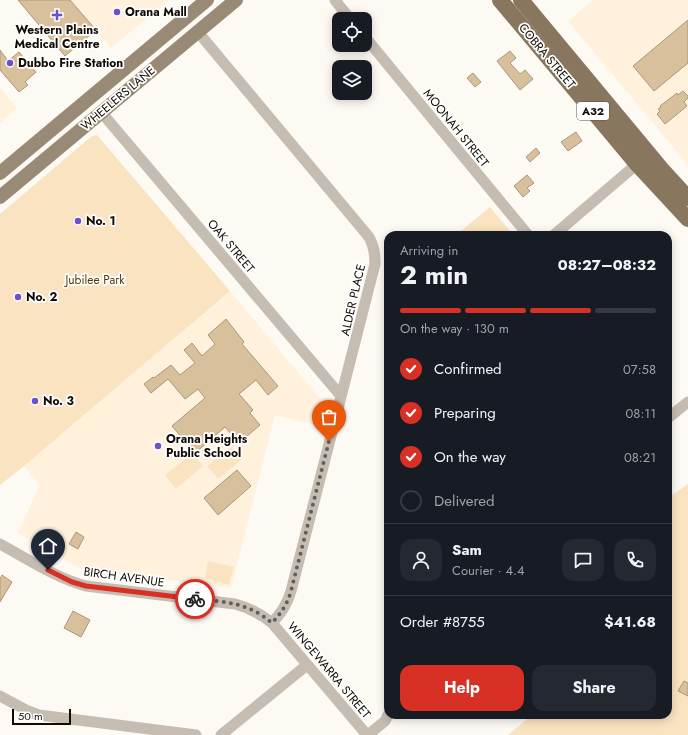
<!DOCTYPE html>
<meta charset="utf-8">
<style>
body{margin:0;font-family:Jost,sans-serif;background:#242831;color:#f1f3f6;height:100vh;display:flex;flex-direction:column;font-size:15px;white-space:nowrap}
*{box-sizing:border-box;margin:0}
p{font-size:13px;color:#9ea1a6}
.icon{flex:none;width:22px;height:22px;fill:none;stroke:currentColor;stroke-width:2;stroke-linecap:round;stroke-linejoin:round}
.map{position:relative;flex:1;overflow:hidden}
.drawer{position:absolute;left:384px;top:231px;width:288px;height:488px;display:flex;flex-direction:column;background:#171b24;border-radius:12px;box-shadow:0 2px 10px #0003}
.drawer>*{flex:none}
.tools{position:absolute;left:332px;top:12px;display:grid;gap:8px}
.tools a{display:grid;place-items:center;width:40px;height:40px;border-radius:8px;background:#171b24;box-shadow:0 2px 10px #0003;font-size:20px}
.scale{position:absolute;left:12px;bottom:10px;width:59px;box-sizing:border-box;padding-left:4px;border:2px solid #120b04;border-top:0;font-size:11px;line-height:14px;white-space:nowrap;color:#120b04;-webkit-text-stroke:3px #fff;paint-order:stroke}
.pin{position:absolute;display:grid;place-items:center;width:34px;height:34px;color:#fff;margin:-41px -17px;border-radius:50% 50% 50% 0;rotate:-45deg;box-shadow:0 0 4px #0007}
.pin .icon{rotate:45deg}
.courier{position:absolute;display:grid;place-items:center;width:40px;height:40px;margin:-20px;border:3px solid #d93025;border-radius:50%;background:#fff;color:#222;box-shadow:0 1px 5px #0007}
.overview em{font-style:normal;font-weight:700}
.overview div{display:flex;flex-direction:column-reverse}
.overview{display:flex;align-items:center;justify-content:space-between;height:68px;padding:0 16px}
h1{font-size:26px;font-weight:700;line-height:30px}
.bar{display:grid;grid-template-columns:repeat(4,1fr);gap:6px 4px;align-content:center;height:48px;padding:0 16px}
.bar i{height:5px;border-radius:3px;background:#363941}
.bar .on{background:#d93025}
.bar p{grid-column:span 4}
.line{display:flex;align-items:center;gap:10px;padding:0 16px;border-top:1px solid #363941}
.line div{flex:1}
.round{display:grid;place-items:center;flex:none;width:42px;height:42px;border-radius:12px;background:#242831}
ol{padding:0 16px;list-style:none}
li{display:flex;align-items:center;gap:12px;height:44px}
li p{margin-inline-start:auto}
li .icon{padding:4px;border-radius:50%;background:#d93025;color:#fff;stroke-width:4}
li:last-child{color:#9ea1a6}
li i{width:22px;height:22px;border:2px solid #363941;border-radius:50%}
.cta{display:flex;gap:8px;margin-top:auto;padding:8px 16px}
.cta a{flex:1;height:46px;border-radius:12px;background:#d93025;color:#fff;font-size:16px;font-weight:700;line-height:46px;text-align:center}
.cta a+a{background:#242831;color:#f1f3f6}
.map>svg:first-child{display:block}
.built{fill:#fff1dc}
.green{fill:#fae3c0}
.building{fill:#d8c09c;stroke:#a9977d}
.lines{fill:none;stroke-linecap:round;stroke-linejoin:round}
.minor{stroke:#c5bdb1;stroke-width:11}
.major{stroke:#988a74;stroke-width:14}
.highway{stroke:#88775e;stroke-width:16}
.done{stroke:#645e58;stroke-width:4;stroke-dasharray:0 7.2}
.route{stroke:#d93025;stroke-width:5}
.poi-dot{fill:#6b52cc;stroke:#fff;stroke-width:1.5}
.labels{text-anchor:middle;stroke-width:3.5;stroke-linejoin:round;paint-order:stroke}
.shield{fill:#fff;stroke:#59544f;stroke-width:1}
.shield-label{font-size:11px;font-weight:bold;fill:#120b04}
.poi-label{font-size:12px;font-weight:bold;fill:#120b04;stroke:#fff;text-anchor:start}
.street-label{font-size:12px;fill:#120b04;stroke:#fff}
.park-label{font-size:12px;fill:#51380a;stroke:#fff}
</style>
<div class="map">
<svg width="688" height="735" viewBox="0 0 688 735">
<rect width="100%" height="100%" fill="#fdf9f3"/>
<path class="built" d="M70 0H169L111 48Z
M593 0H688V165L568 21Z
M0 88 17 108 0 123Z
M230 291 322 401 316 425 275 415 231 588 81 569 18 533 40 485 24 466Z"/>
<path class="green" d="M97 135 230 291 24 466 0 485V214L92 136Z
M490 207 513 235H456Z
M231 447 241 460 218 479 207 466Z
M192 453 203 466 176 489 165 475Z
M688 484V735H508L532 715H668V498Z
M208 561 234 567 229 585 205 578Z"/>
<path class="building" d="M18 0H70L96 30 65 56Z
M688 20V63L654 91 633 66Z
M0 50 8 61 19 52 36 72 25 82 28 85 19 92 0 70Z
M510 51 516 58 510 63 520 74 525 70 533 79 520 90 497 61Z
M473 73 481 82 475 87 467 78Z
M683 91 688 96V98L684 102 687 106 665 124 657 114 660 111 658 109 661 107 660 106 677 93 678 95Z
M576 132 582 141 568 151 561 142Z
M536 148 540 153 530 162 526 157Z
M527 175 534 183 527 188 530 191 523 197 514 186Z
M226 319 244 342 242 344 278 386 268 395 256 380 239 394 253 410 250 413 260 425 239 443 225 427 195 453 172 426 205 398 198 389 185 399 168 379 151 393 144 384 153 377 154 378 171 365 180 375 195 363 184 350 192 343 202 356 215 344 208 335Z
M237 470 251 486 218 515 204 498Z
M76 532 84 537 78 549 69 544Z
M2 575 12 582 0 602V579Z
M73 611 90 620 81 637 64 628Z
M684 681 688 683V696L678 691Z"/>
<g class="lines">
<path class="minor" d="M335 0 350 19
M198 32 369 237C374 246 375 253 375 264 348 373 319 482 291 591 287 605 281 613 272 623
M365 37 528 235
M102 113 341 396
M554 235 637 164 639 158
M668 418 688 402
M0 544C28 559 56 578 86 586L235 604C250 608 260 613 272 623L367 735
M0 696 28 711 39 715 196 735
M221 735 307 665
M368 735 385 721 388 715"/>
<path class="major" d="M0 173 207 0
M0 197 236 0"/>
<path class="highway" d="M500 0 637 164 688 219
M521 0 664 172 688 198"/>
</g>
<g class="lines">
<path class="done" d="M195 599C226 602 247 602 272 623 281 613 287 605 291 591L329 441"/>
<path class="route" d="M48 570 72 582 86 586 195 599"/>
</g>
<g class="poi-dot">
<circle cx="117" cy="12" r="4"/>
<path d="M55 9h4v4h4v4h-4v4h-4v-4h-4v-4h4z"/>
<circle cx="10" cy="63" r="4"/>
<circle cx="78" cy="221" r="4"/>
<circle cx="18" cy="297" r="4"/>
<circle cx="35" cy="401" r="4"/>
<circle cx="158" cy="446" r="4"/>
</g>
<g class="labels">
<rect class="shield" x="577" y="102" width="32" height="18" rx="3"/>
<g class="shield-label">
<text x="593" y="115">A32</text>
</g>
<g class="poi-label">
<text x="125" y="16">Orana Mall</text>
<text x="57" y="34" text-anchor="middle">Western Plains<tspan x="57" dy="14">Medical Centre</tspan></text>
<text x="18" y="67">Dubbo Fire Station</text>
<text x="86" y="225">No. 1</text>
<text x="26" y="301">No. 2</text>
<text x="43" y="405">No. 3</text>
<text x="166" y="443">Orana Heights<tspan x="166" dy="14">Public School</tspan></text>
</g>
<g class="street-label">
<text transform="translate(547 56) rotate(50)" y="4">COBRA STREET</text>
<text transform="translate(118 98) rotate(-40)" y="4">WHEELERS LANE</text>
<text transform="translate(456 128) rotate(51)" y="4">MOONAH STREET</text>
<text transform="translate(231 246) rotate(50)" y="4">OAK STREET</text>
<text transform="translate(353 300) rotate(-77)" y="4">ALDER PLACE</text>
<text transform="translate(124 577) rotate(8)" y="4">BIRCH AVENUE</text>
<text transform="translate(329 670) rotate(50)" y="4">WINGEWARRA STREET</text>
</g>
<g class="park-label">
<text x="95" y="284">Jubilee Park</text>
</g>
</g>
</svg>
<div class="tools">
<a><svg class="icon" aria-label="locate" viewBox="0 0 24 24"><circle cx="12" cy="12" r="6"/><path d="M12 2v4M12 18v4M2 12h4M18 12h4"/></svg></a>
<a><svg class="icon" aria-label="layers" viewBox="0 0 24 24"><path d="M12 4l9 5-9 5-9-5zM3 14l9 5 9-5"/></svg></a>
</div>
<div class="scale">50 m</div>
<div class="pin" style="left:329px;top:441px;background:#ea580c"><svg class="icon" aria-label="bag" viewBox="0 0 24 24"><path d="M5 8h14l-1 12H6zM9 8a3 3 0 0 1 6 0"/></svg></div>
<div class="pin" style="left:48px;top:570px;background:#1f2937"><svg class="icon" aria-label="home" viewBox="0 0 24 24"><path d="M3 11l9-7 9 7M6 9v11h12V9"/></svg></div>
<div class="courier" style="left:195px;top:599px"><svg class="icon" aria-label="bike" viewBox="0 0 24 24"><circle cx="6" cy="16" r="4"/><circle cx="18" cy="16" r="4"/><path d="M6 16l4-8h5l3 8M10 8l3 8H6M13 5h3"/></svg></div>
<section class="drawer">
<div class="overview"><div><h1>2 min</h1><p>Arriving in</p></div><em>08:27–08:32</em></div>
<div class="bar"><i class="on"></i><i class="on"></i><i class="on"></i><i></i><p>On the way · 130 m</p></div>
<ol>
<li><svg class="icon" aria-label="check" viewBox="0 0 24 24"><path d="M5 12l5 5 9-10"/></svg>Confirmed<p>07:58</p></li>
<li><svg class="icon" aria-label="check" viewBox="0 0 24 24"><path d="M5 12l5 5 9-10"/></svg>Preparing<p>08:11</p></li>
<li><svg class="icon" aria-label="check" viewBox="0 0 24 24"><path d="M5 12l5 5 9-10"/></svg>On the way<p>08:21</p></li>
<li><i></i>Delivered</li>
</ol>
<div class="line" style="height:72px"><a class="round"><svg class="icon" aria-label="person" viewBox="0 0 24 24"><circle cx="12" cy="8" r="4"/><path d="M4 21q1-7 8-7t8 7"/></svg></a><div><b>Sam</b><p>Courier · 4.4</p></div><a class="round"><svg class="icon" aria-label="chat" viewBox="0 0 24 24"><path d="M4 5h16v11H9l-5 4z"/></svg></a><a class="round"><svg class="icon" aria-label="phone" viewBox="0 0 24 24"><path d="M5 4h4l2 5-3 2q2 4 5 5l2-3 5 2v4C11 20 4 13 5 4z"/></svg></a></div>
<div class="line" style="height:52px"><div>Order #8755</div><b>$41.68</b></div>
<div class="cta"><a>Help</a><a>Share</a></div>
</section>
</div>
